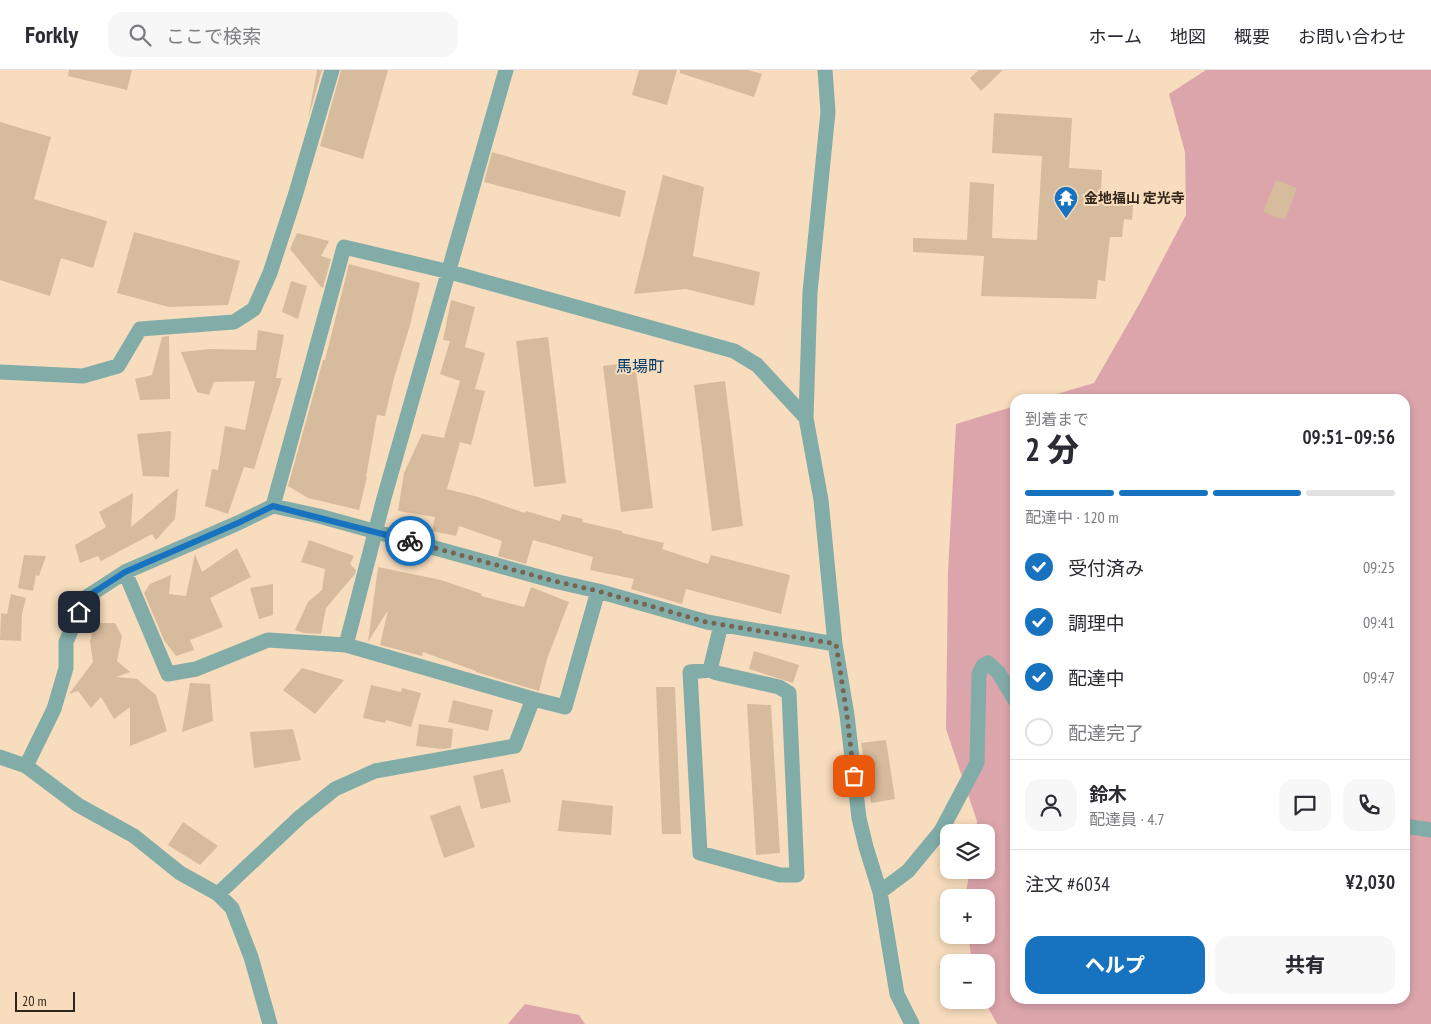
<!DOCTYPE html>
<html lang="ja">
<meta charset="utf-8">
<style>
body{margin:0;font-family:"PT Sans Narrow","Noto Sans JP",sans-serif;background:#f7f7f7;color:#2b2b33;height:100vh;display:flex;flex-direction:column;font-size:19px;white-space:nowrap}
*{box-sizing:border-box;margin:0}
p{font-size:16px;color:#7c7c81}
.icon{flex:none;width:28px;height:28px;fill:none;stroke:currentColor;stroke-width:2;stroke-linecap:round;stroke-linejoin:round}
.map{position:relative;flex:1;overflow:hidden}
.drawer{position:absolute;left:1010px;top:324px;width:400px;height:610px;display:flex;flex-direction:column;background:#fff;border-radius:15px;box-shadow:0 2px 8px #0003}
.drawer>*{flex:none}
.tools{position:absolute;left:940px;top:754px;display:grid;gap:10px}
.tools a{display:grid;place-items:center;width:55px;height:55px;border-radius:10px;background:#fff;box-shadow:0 2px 8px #0003;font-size:25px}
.scale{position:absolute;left:15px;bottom:12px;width:60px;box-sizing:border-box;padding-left:5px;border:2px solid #30251a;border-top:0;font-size:14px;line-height:18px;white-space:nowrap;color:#30251a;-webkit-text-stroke:4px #f7dcbd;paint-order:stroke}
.pin{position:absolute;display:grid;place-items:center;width:42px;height:42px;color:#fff;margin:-21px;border-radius:10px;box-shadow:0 2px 8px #0006}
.courier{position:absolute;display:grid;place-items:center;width:50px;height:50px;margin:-25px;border:4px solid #1773c0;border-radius:50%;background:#fff;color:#222;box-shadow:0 1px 6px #0007}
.summary em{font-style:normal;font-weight:800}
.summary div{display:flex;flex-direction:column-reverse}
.summary{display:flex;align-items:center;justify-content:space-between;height:85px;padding:0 15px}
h1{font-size:32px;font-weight:800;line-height:38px}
.bar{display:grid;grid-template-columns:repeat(4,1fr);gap:8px 5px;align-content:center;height:60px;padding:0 15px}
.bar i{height:6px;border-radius:4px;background:#e1e1e2}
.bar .on{background:#1773c0}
.bar p{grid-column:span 4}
.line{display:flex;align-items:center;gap:12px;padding:0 15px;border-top:1px solid #e1e1e2}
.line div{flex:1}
.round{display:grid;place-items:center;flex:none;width:52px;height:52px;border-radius:15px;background:#f7f7f7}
ol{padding:0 15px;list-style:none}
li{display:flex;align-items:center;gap:15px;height:55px}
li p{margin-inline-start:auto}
li .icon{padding:5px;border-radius:50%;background:#1773c0;color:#fff;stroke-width:4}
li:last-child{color:#7c7c81}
li i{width:28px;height:28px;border:2px solid #e1e1e2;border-radius:50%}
.button{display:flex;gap:10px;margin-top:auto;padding:10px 15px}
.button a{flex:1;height:58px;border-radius:15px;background:#1773c0;color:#fff;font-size:20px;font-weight:800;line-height:58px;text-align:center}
.button a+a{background:#f7f7f7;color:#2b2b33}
header{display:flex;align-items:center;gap:30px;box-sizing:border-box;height:70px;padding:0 25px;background:#fff;border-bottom:1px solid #e1e1e2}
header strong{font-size:24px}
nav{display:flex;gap:28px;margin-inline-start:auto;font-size:18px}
.search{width:350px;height:45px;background:#f7f7f7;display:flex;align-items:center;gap:12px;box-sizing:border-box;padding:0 18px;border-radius:15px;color:#7c7c81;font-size:19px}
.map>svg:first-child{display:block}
.green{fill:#dca5ac}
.building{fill:#d6bb9d}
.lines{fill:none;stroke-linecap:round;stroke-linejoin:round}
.minor{stroke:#82aca8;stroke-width:15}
.done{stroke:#766553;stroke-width:5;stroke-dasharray:0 9}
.route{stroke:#1773c0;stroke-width:6}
.labels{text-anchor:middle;stroke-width:4;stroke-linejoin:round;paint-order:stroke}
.poi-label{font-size:14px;font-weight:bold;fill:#30251a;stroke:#f7dcbd;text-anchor:start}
.quarter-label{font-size:16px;fill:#003c6c;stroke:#f7dcbd}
</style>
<header>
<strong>Forkly</strong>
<div class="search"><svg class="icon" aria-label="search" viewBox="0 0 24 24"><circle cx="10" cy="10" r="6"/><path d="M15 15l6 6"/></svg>ここで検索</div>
<nav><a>ホーム</a><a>地図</a><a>概要</a><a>お問い合わせ</a></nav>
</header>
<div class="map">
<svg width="1431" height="954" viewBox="0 0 1431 954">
<rect width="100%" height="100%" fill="#f7dcbd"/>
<path class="green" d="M1206 0H1431V954H997L984 930H986V892H972L968 865H986V828L965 827 970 800H986V762H976L977 751 946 659 948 502 956 354 1015 336V929H1405V329H1040L1094 313 1141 231 1186 145 1185 82 1169 24Z
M525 934 579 945 585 954H508Z"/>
<path class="building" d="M69 0H132L127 20 68 6Z
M317 0H322L308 49Z
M341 0H388L363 89 320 76Z
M639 0H677L667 35 632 25Z
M680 0H748L762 4 754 27 680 3Z
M979 0H1003L981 21 970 8Z
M994 43 1072 48 1069 98 1102 100 1101 121 1134 123 1132 150 1124 149 1122 167H1110L1105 211 1098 210 1096 229 981 226 984 186 913 182V168L967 170 970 112 994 114 992 168 1037 170 1042 86 992 83Z
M0 52 51 67 34 129 107 151 93 198 61 188 50 226 0 210Z
M492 82 626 121 620 147 484 112Z
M663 105 704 117 693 186 760 202 754 236 686 219 634 224Z
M1276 110 1297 118 1285 150 1263 142Z
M134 162 240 191 228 235 169 237 117 223Z
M297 163 329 171 321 186 331 189 323 218 321 217 290 179Z
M349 194 420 213 410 255 394 308 385 346 377 345 366 407H367L359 440 308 428 288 416 323 290H325Z
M291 211 307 216 298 249 282 242Z
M451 230 475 237 465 277 485 283 475 319 485 321 471 375 460 372 447 419 478 427 525 443 526 441 560 451 562 444 583 449 582 452 622 461V463L664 473 662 479 708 494 711 485 790 505 781 544 686 519 682 534 631 519 634 509 590 500 593 487 533 470 526 494 498 486 502 471 459 456 456 466 432 461 435 447 398 441 404 403 422 364 444 368 460 311 440 304 450 271 443 270Z
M258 260 284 265 276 308H282L254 399 244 397 228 444 205 436 212 399 218 400 225 356 245 360 255 311 214 312 209 325 197 322 181 282 211 279 256 280Z
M169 266 170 329 140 330 135 309 152 305 162 267Z
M548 267 566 413 534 417 516 271Z
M635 292 653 438 621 442 603 296Z
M725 311 743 456 712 461 694 315Z
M171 361 169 407 143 406 137 364Z
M178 418 175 449 156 470 152 464 101 491 98 486 80 493 75 475 106 457 99 442 133 423 131 457Z
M309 470 354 486 350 494 356 500 355 504 326 538 321 564 304 563 295 560 308 532 322 520 325 499 301 492Z
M237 478 251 507 210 528 223 557 190 570 194 580 176 586 164 570 144 523 150 514 171 505 169 524 186 526 195 484 202 502Z
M24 485 46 486 39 506 36 505 33 521 18 518Z
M378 497 441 510 482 524 481 526 524 537 531 517 569 532 547 589 539 621 476 602V601L423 582 422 586 380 575 388 540 368 572Z
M273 514V545L259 549 250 518Z
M11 524 26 528 22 544 21 571 0 570 1 543 7 544Z
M94 553H115L122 566 117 591 130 602 116 607 137 609 156 625 167 661 130 676V637L114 649 101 627 91 638 78 621 69 624 93 592 90 572Z
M754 581 799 595 793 613 749 599Z
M302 598 344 610 315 644 283 620Z
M190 613 210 614 213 651 182 662Z
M371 615 401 622 402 618 421 623 411 657 386 650 385 653 363 648Z
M656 617H675L681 764H662Z
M453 630 493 640 488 661 448 652Z
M747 634 771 635 780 783 756 785Z
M419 654 453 659 451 678 443 679 416 676Z
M293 659 301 690 254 698 250 662Z
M886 670 895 729 871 733 861 673Z
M503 699 511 732 481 739 473 706Z
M562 730 613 736 611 765 558 761Z
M460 735 475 777 444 788 430 746Z
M183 752 218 776 200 795 168 775Z"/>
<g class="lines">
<path class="minor" d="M825 0 828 42 810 222 806 348 821 430 835 574 847 645 859 748 866 777 880 822 897 924 912 954
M0 302 83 306 118 296 140 259 234 252 254 239 270 203 295 126 332 0
M273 436 344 177 450 202 734 281 757 295 806 348
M125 502 168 604 196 599 268 570 346 575 533 629 565 637 598 521
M346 575 384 428 506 0
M710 600 717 603 779 617 789 623 797 805H780L700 783 690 602 710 600 721 555
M0 687 26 696 78 735 134 766 180 803 218 824 232 838 251 887 270 954
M26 696 54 639 66 598V572L85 528 125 502 238 453 273 436 319 446 554 511 598 521 707 552 835 574
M1405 756 1431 760
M880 822 908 801 941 761 977 693 979 604 983 596 988 593 998 602 1015 630
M218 824 300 747 335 719 375 701 515 676 533 629"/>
</g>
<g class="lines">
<path class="done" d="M410 471 554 511 598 521 706 552 836 574 847 645 854 706"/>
<path class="route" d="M79 542 85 528 125 502 238 453 273 436 410 471"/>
</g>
<defs>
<symbol id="temple-pin" viewBox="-11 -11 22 30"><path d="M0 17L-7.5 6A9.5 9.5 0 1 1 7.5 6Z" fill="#1773c0" stroke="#f7dcbd"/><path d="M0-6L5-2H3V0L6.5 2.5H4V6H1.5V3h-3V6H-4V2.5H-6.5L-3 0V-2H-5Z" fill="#fff"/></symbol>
</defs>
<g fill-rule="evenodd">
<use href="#temple-pin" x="1052" y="114" width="28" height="38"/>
</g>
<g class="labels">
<g class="poi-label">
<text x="1084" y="133">金地福山 定光寺</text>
</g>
<g class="quarter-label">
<text x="640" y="302">馬場町</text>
</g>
</g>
</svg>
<div class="tools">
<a><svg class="icon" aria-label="layers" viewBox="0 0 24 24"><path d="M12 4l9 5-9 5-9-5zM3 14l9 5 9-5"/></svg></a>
<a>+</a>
<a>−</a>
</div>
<div class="scale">20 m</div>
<div class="pin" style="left:854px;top:706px;background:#ea580c"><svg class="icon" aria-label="bag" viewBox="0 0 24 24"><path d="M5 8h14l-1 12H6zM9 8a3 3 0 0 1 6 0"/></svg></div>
<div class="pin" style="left:79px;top:542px;background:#1f2937"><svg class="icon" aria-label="home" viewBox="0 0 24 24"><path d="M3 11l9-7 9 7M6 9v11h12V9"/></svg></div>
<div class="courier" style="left:410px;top:471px"><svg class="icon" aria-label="bike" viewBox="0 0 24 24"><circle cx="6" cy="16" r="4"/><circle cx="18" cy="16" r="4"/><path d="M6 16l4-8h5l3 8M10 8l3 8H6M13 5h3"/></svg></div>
<section class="drawer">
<div class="summary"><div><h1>2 分</h1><p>到着まで</p></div><em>09:51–09:56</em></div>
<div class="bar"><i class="on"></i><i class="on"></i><i class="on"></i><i></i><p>配達中 · 120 m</p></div>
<ol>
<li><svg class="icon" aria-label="check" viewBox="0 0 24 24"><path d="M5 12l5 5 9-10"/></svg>受付済み<p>09:25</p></li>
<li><svg class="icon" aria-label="check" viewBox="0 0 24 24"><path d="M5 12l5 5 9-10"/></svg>調理中<p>09:41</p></li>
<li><svg class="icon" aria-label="check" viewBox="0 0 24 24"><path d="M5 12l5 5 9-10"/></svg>配達中<p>09:47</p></li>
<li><i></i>配達完了</li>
</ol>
<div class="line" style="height:90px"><a class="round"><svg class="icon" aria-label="person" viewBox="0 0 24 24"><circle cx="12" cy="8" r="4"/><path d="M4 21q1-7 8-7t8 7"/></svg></a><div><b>鈴木</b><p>配達員 · 4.7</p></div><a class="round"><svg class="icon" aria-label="chat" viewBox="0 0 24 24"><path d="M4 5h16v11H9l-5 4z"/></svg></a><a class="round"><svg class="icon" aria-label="phone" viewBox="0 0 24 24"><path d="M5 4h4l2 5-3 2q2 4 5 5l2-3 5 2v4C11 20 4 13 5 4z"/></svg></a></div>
<div class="line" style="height:65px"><div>注文 #6034</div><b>¥2,030</b></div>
<div class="button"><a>ヘルプ</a><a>共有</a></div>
</section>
</div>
